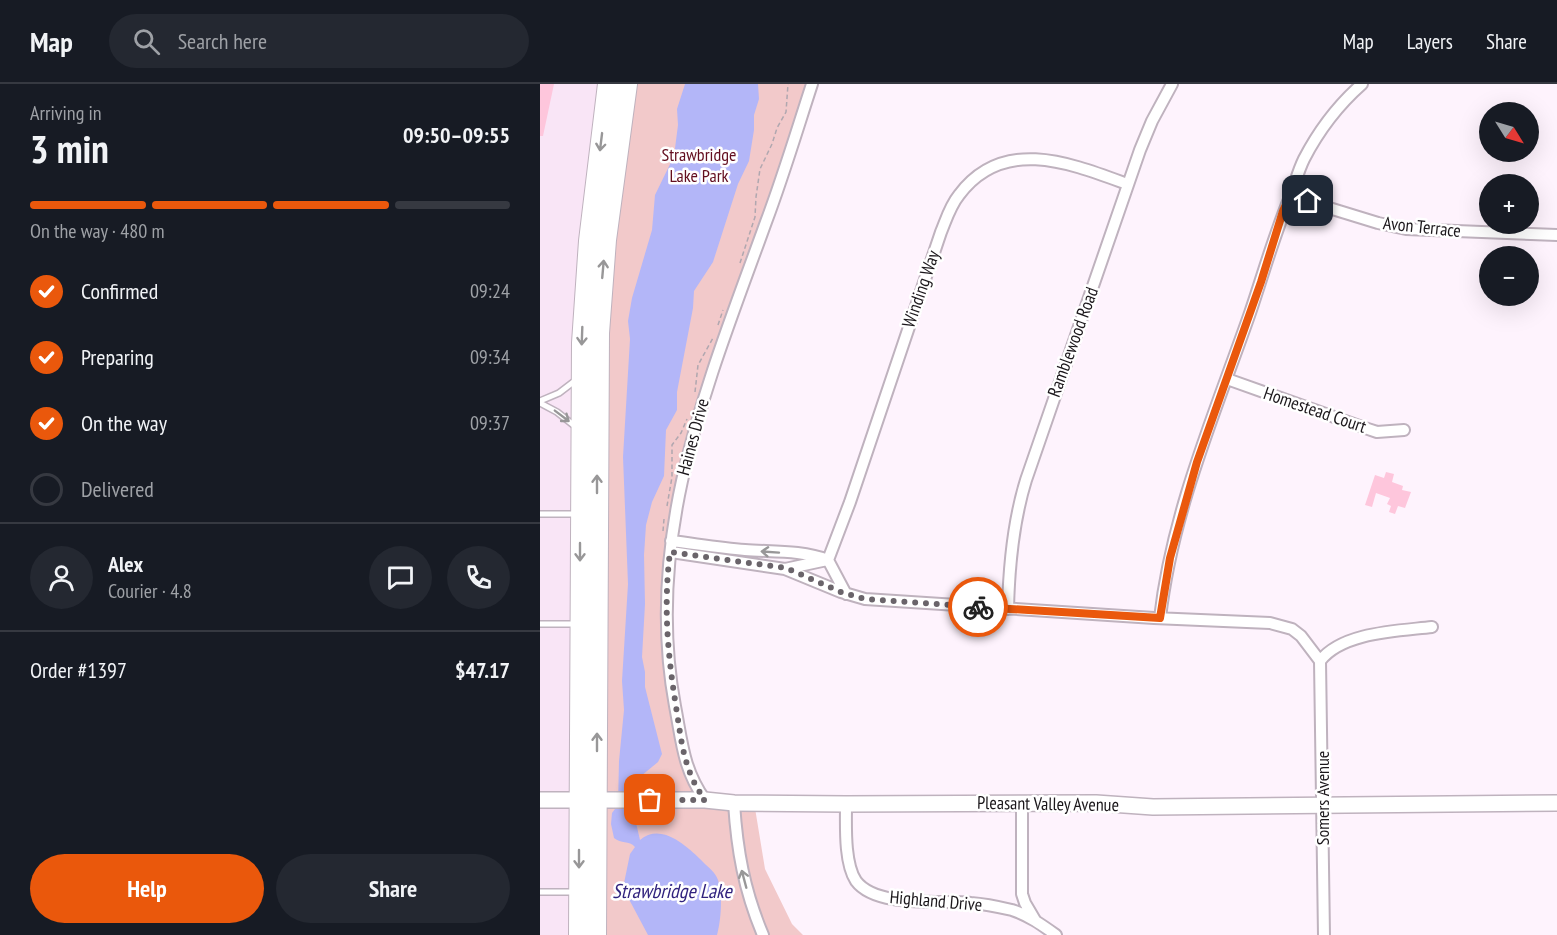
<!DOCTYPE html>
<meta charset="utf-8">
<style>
body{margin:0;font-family:"PT Sans Narrow",sans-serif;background:#242831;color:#f1f3f6;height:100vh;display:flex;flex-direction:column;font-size:22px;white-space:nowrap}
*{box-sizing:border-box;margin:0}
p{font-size:20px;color:#9ea1a6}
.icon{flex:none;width:33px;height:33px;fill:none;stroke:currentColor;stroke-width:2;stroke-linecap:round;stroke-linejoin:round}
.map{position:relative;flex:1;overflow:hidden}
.details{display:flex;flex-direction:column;background:#171b24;width:540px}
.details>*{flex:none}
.needle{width:39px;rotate:127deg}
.buttons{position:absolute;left:939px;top:18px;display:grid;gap:12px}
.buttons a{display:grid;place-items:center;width:60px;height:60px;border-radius:50%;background:#171b24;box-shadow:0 6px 24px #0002;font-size:30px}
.pin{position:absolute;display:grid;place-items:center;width:51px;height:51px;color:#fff;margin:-26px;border-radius:12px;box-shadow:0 3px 9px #0006}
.courier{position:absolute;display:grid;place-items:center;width:60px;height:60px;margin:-30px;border:4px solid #ea580c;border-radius:50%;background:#fff;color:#222;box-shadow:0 2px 8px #0007}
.summary em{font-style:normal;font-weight:600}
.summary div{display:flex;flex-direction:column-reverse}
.summary{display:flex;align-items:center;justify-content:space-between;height:102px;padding:0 30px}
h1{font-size:39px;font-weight:600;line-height:45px}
.bar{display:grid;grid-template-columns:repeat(4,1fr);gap:9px 6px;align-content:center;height:72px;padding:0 30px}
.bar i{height:8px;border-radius:4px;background:#363941}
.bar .selected{background:#ea580c}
.bar p{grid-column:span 4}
.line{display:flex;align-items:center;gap:15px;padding:0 30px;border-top:2px solid #363941}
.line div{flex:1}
.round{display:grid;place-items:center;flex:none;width:63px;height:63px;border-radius:32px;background:#242831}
ol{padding:0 30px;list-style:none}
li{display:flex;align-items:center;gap:18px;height:66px}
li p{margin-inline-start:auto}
li .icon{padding:6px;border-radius:50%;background:#ea580c;color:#fff;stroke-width:4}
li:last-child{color:#9ea1a6}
li i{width:33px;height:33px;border:3px solid #363941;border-radius:50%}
.cta{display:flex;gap:12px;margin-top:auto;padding:12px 30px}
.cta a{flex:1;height:69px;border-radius:36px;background:#ea580c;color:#fff;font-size:24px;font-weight:600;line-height:69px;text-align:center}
.cta a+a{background:#242831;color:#f1f3f6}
header{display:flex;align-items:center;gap:36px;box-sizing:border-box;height:84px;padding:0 30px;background:#171b24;border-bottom:2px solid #363941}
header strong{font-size:28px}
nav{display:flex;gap:33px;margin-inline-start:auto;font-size:21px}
.search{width:420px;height:54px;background:#242831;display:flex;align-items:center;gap:15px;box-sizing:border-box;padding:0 21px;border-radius:33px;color:#9ea1a6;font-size:22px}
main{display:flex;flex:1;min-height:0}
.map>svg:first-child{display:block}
.built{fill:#f9e5f6}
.green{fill:#f2c9ca}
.water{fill:#b3b6f8}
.building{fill:#fec6dc}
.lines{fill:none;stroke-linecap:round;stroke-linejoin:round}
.lane-casing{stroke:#bfb2be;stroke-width:8}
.street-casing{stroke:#bfb2be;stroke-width:14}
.secondary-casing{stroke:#bfb2be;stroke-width:18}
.highway-casing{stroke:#bfb2be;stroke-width:22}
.path{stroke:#b0a7af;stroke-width:1.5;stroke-dasharray:4.5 3;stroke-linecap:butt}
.lane{stroke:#fff;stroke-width:5}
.street{stroke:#fff;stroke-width:10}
.secondary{stroke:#fff;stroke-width:15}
.highway{stroke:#fff;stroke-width:20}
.oneway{stroke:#989798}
.done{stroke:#6a646a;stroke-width:6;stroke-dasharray:0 10.8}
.route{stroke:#ea580c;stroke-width:8}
.labels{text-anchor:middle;stroke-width:5;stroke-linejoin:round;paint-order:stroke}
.park-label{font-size:18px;fill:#630e1f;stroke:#fff}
.street-label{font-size:18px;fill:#1b171b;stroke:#fff}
.water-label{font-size:20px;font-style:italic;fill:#31237e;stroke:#fff}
</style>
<header>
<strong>Map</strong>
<div class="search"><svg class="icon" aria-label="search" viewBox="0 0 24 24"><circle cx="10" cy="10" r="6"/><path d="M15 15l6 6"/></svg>Search here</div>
<nav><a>Map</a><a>Layers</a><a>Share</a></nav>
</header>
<main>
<section class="details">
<div class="summary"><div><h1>3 min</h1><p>Arriving in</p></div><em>09:50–09:55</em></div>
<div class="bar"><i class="selected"></i><i class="selected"></i><i class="selected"></i><i></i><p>On the way · 480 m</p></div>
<ol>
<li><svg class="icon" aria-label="check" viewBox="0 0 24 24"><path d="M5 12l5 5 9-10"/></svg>Confirmed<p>09:24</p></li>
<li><svg class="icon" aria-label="check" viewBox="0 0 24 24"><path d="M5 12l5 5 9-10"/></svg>Preparing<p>09:34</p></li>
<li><svg class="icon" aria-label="check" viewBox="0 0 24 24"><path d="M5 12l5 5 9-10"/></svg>On the way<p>09:37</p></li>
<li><i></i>Delivered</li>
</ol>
<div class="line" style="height:108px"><a class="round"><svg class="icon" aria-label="person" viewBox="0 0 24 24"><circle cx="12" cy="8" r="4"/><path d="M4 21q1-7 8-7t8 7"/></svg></a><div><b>Alex</b><p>Courier · 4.8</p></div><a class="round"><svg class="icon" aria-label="chat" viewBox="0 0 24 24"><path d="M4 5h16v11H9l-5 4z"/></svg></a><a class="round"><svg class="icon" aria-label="phone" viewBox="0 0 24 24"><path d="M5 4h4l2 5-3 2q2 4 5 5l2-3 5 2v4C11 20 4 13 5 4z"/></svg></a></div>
<div class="line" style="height:78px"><div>Order #1397</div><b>$47.17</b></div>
<div class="cta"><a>Help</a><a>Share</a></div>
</section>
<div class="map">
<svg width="1017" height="851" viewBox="0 0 1017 851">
<rect width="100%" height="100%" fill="#fef3fd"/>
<path class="built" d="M0 0H68L39 851H0Z"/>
<path class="green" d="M87 0H272L142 394 127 552 150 692 165 716 214 718 225 785 252 840 263 851H56L58 306Z"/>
<path class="water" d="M145 0H218L219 15 214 31V46L209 77 198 100 173 178 154 207 153 224 137 308V326L126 346 124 392 112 418 106 441 104 471 105 520 102 573 105 588V603L122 670 118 678 90 701 88 721 93 726 100 756C121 738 147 762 163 778 168 783 176 789 178 796 183 810 181 837 177 851H108L83 804 90 770 95 763C89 756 81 760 74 754L71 740 72 729 78 721 79 677 84 626 82 597 88 500 83 373 90 255 88 237 92 214 112 146 115 111 134 72 138 41 137 25Z"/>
<path class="building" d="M0 0H14L3 52H0Z
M846 388 854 390 852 398 863 402 862 406 871 408 865 424 858 422 855 430 849 428 851 422 847 420 850 414 836 409 832 423 825 421 835 391 844 394Z"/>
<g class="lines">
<defs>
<path id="lane" d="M0 317 19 309 36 296
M0 319 17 328 36 343
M0 430H37
M0 540H35
M0 808H34"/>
<path id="street" d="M750 112 838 139 866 145 1017 151
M687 295 828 345 837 348 864 346
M131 457C156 460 180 464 205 466 232 468 262 466 288 476L306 510
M131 468 245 485 301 508 325 515 614 534 730 539 752 545 761 552 780 577 784 851
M288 476 310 418 401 148C406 136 410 122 419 111 463 52 530 79 587 100
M245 485 287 476
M468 525C469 481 473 438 486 396L600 66 612 37 632 0
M620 534C632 428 675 329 710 229 723 191 734 151 750 113 755 100 758 87 764 75 779 46 797 22 822 0
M780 577C802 548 858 547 892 543
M165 716C143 685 142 658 135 622 103 450 169 296 226 138 243 93 257 46 272 0
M194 719C197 766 204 806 223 851
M306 720C306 741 304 779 316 797 336 824 400 816 431 819 445 820 459 823 472 826 488 831 502 841 516 851
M482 720V810L485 819 495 836"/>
<path id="secondary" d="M0 716H165L194 719 306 720 556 719 613 723 1017 719"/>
<path id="highway" d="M39 851 42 259 49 157 68 0
M56 851 59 249 66 156 87 0"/>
</defs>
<use href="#lane" class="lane-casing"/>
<use href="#street" class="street-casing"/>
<use href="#secondary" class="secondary-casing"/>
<use href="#highway" class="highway-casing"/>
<path class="path" d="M200 179 215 133 216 113 220 85 232 60 237 44 246 28 248 0
M178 241 183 226
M155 308 158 281 173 254
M127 422 132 393V361L141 349 147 335
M123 447 124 435"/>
<use href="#lane" class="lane"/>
<use href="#street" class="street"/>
<use href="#secondary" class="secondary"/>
<use href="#highway" class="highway"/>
</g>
<defs><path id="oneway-shaft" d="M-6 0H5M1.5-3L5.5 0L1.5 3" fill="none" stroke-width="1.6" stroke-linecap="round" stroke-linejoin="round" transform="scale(1.5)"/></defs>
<g class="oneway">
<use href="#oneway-shaft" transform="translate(61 58) rotate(97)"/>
<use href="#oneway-shaft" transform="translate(63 185) rotate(-85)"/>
<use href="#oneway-shaft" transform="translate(42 252) rotate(92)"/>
<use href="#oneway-shaft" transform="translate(22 332) rotate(37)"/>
<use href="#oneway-shaft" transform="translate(57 400) rotate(-90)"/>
<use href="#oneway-shaft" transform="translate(40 468) rotate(90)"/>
<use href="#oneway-shaft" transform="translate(230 468) rotate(-176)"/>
<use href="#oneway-shaft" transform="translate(57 658) rotate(-90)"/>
<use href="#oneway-shaft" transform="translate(39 775) rotate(90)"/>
<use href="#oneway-shaft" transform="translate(204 795) rotate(-105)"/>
</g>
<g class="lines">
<path class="done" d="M110 716H165C145 689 142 662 137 629 128 573 123 525 130 468L246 484 301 508 325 515 438 523"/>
<path class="route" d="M438 523 620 534 630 474 657 378 721 198 743 127 750 112 768 117"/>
</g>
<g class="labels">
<g class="park-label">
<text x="159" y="77">Strawbridge<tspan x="159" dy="21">Lake Park</tspan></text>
</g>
<g class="street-label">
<text transform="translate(882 143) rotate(6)" y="6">Avon Terrace</text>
<text transform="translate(381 205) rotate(-71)" y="6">Winding Way</text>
<text transform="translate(533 258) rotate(-70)" y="6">Ramblewood Road</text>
<text transform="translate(775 326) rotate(19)" y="6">Homestead Court</text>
<text transform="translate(153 353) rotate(-75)" y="6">Haines Drive</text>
<text transform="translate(783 714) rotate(-90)" y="6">Somers Avenue</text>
<text transform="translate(508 720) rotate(1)" y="6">Pleasant Valley Avenue</text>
<text transform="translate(396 817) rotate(5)" y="6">Highland Drive</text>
</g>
<g class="water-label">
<text x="132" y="814">Strawbridge Lake</text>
</g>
</g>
</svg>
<div class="buttons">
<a><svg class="needle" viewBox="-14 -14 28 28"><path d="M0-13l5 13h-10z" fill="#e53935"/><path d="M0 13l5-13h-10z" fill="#9ea1a6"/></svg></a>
<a>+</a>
<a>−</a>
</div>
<div class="pin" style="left:110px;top:716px;background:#ea580c"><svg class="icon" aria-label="bag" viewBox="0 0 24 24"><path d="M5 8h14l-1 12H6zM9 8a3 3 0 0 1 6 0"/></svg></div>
<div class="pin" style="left:768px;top:117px;background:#1f2937"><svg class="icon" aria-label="home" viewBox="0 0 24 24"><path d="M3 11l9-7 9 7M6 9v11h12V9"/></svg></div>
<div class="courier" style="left:438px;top:523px"><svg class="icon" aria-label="bike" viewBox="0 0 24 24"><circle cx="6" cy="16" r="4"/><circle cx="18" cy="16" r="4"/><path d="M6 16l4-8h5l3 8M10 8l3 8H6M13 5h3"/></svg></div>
</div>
</main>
